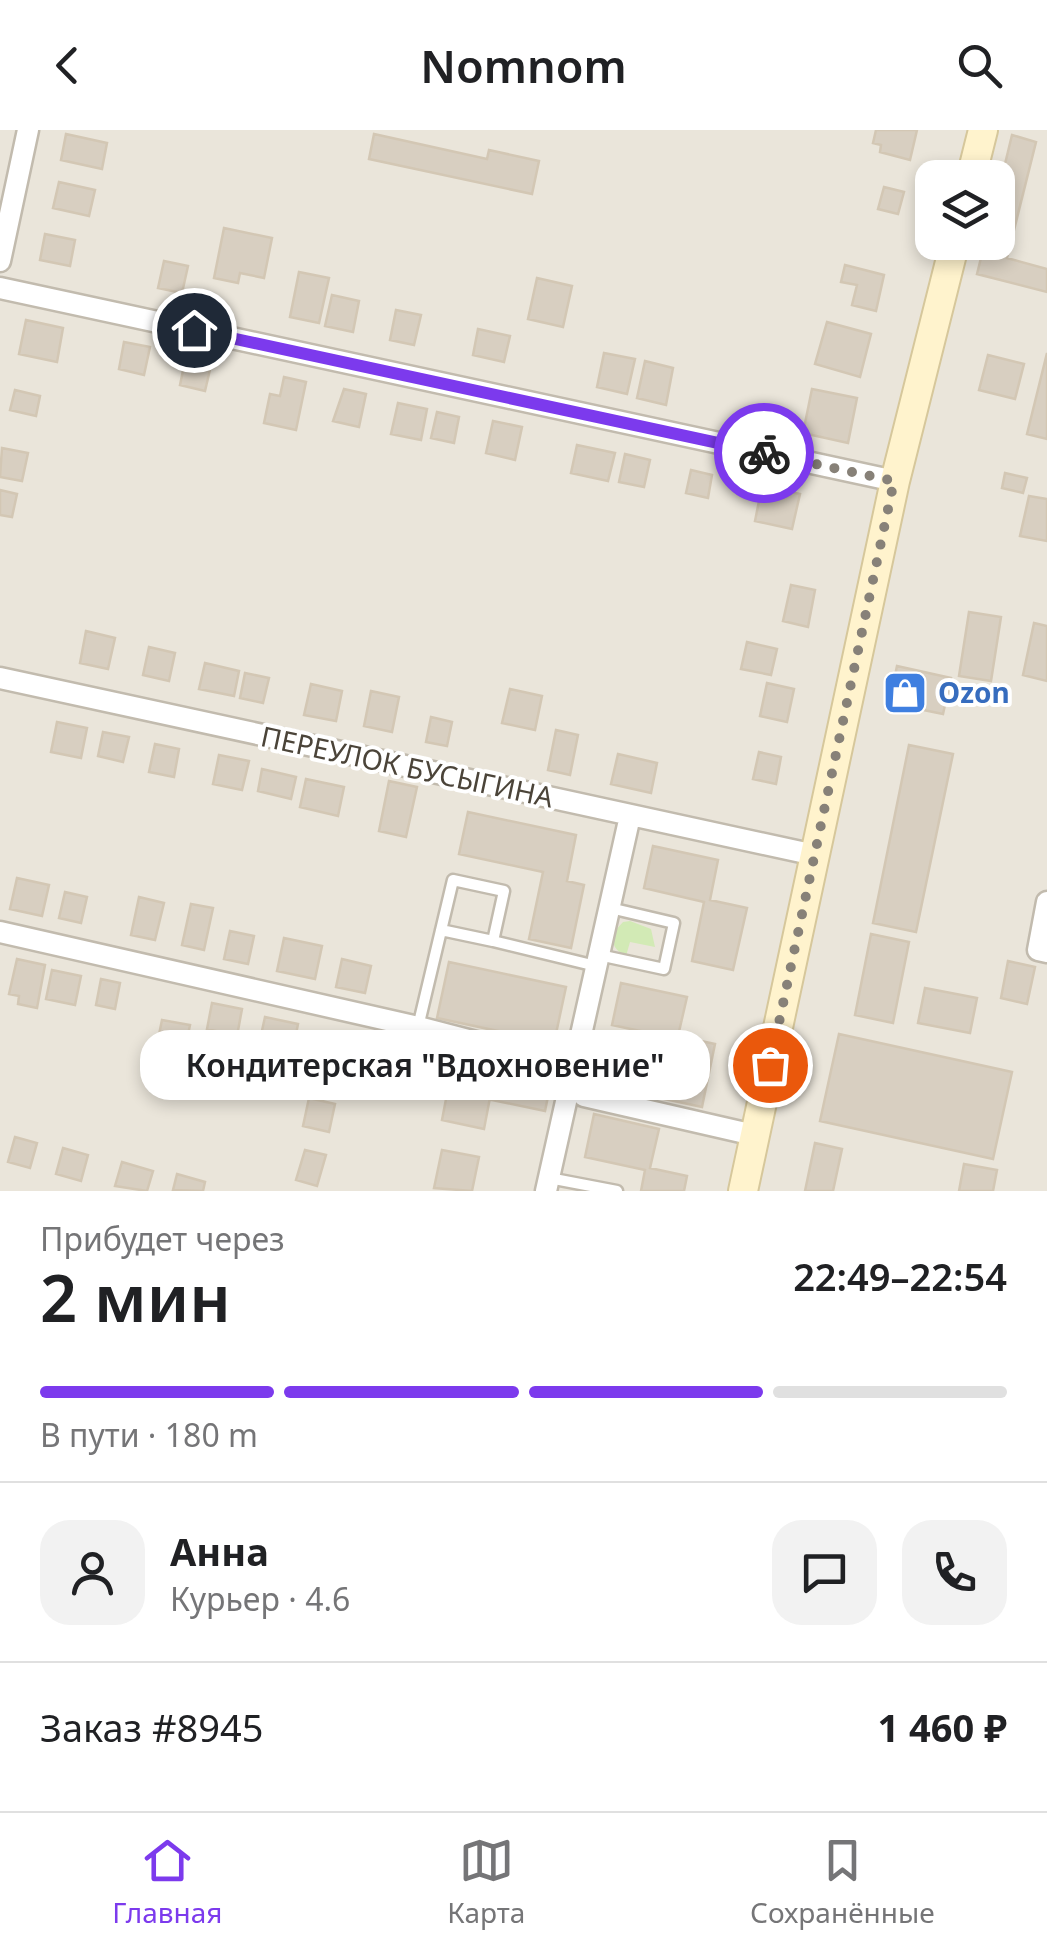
<!DOCTYPE html>
<html lang="ru">
<meta charset="utf-8">
<style>
body{margin:0;font-family:"Noto Sans",sans-serif;background:#f2f2f2;color:#202124;height:100vh;display:flex;flex-direction:column;font-size:38px;white-space:nowrap}
*{box-sizing:border-box;margin:0}
p{font-size:32px;color:#757577}
.icon{flex:none;width:55px;height:55px;fill:none;stroke:currentColor;stroke-width:2;stroke-linecap:round;stroke-linejoin:round}
.map{position:relative;height:1061px;overflow:hidden}
.side{display:flex;flex-direction:column;background:#fff;flex:1}
.side>*{flex:none}
.fabs{position:absolute;left:915px;top:30px;display:grid;gap:20px}
.fabs a{display:grid;place-items:center;width:100px;height:100px;border-radius:20px;background:#fff;box-shadow:0 5px 15px #0003;font-size:50px}
.pin{position:absolute;display:grid;place-items:center;width:85px;height:85px;color:#fff;margin:-42px;border:5px solid #fff;border-radius:50%;box-shadow:0 2px 10px #0007}
.courier{position:absolute;display:grid;place-items:center;width:100px;height:100px;margin:-50px;border:8px solid #7c3aed;border-radius:50%;background:#fff;color:#222;box-shadow:0 2px 12px #0007}
.bubble{position:absolute;height:70px;border-radius:30px;background:#fff;box-shadow:0 5px 15px #0003;font-size:32px;font-weight:600;line-height:70px;text-align:center}
.summary em{font-style:normal;font-weight:600}
.summary div{display:flex;flex-direction:column-reverse}
.summary{display:flex;align-items:center;justify-content:space-between;height:170px;padding:0 40px}
h1{font-size:65px;font-weight:600;line-height:75px}
.bar{display:grid;grid-template-columns:repeat(4,1fr);gap:15px 10px;align-content:center;height:120px;padding:0 40px}
.bar i{height:12px;border-radius:8px;background:#e0e0e0}
.bar .selected{background:#7c3aed}
.bar p{grid-column:span 4}
.line{display:flex;align-items:center;gap:25px;padding:0 40px;border-top:2px solid #e0e0e0}
.line div{flex:1}
.round{display:grid;place-items:center;flex:none;width:105px;height:105px;border-radius:30px;background:#f2f2f2}
header{display:flex;justify-content:space-between;align-items:center;height:130px;padding:0 40px;background:#fff;font-size:45px;font-weight:600}
.menu{display:flex;justify-content:space-around;align-items:center;height:140px;border-top:2px solid #e0e0e0;background:#fff;font-size:28px;color:#757577}
.menu a{display:grid;justify-items:center;gap:5px}
.menu .selected{color:#7c3aed}
.map>svg:first-child{display:block}
.residential{fill:#eae5da;fill-rule:evenodd}
.green{fill:#d2eab5}
.building{fill:#d8cfc1;stroke:#d3c7b4;stroke-width:2.5}
.lines{fill:none;stroke-linecap:round;stroke-linejoin:round}
.lane-casing{stroke:#c2bbae;stroke-width:15}
.street-casing{stroke:#c2bbae;stroke-width:25}
.secondary-casing{stroke:#d6c79b;stroke-width:32}
.lane{stroke:#fff;stroke-width:10}
.street{stroke:#fff;stroke-width:20}
.secondary{stroke:#fff3cd;stroke-width:28}
.done{stroke:#878178;stroke-width:10;stroke-dasharray:0 18}
.route{stroke:#7c3aed;stroke-width:12}
.labels{text-anchor:middle;stroke-width:8;stroke-linejoin:round;paint-order:stroke}
.shop-label{font-size:28px;font-weight:bold;fill:#366cbe;stroke:#fff;text-anchor:start}
.street-label{font-size:28px;fill:#4b4439;stroke:#fff}
</style>
<header><svg class="icon" aria-label="back" viewBox="0 0 24 24"><path d="M15 5l-7 7 7 7"/></svg>Nomnom<svg class="icon" aria-label="search" viewBox="0 0 24 24"><circle cx="10" cy="10" r="6"/><path d="M15 15l6 6"/></svg></header>
<div class="map">
<svg width="1047" height="1061" viewBox="0 0 1047 1061">
<rect width="100%" height="100%" fill="#f6f3ec"/>
<path class="residential" d="M0 0H1047V1061H0ZM932 48H998V112H932Z"/>
<path class="green" d="M630 791 651 799 655 817 630 812 626 826C615 820 611 815 614 802L623 792Z
M601 926 622 935 626 953 601 948 597 961C579 952 579 930 601 926Z"/>
<path class="building" d="M876 0H917L910 30 880 22 881 15 873 13Z
M66 4 107 13 102 39 61 30Z
M374 4 487 29 489 20 539 31 532 64 369 29Z
M1012 5 1036 12 1007 128 1047 139V162L977 144 985 112H998V63Z
M59 52 95 60 89 86 53 78Z
M884 57 904 62 898 84 878 79Z
M224 98 272 108 264 148 240 143 238 153 214 148Z
M45 104 75 110 70 136 40 130Z
M164 131 188 136 182 163 158 158Z
M845 135 884 145 876 181 852 175 857 155 841 152Z
M299 142 329 148 319 193 290 187Z
M537 148 572 156 563 197 528 189Z
M332 165 359 171 353 202 325 196Z
M396 180 421 185 414 215 390 210Z
M26 190 63 198 57 232 19 224Z
M827 192 871 204 860 247 815 234Z
M478 199 510 206 504 232 473 225Z
M124 212 150 217 144 245 119 239Z
M604 223 635 229 627 264 597 257Z
M1047 223V309L1027 304Z
M988 225 1024 234 1015 269 979 260Z
M186 226 212 231 205 261 180 255Z
M645 231 673 238 666 275 637 268Z
M284 247 306 252 296 300 264 293 270 264 280 266Z
M344 259 366 264 359 297 333 291Z
M812 259 857 268 848 313 803 303Z
M15 260 40 266 36 286 10 280Z
M398 273 427 279 421 310 391 304Z
M437 282 459 287 454 313 431 308Z
M493 291 522 297 515 330 486 323Z
M577 315 615 323 608 351 571 343Z
M2 318 28 323 22 351 0 347Z
M625 324 650 330 644 357 619 352Z
M691 340 712 345 708 368 686 363Z
M1005 343 1027 348 1023 363 1002 358Z
M762 356 800 364 792 399 755 391Z
M0 360 17 364 12 387 0 385Z
M1029 366 1047 369V411L1020 406Z
M791 455 815 460 808 497 783 491Z
M969 482 1001 487 991 551 959 546Z
M1034 493 1047 496V551L1023 545Z
M86 501 115 508 108 539 80 533Z
M747 512 777 519 771 545 741 539Z
M149 517 175 523 169 551 143 545Z
M205 533 239 541 234 566 199 559Z
M897 536 951 548 943 584 889 573Z
M245 543 269 548 263 573 240 568Z
M767 553 794 559 787 592 760 586Z
M311 554 342 561 336 591 304 585Z
M510 559 542 566 535 600 502 593Z
M371 561 399 567 392 602 364 596Z
M431 587 452 592 447 616 426 612Z
M57 592 87 598 81 628 51 622Z
M556 600 578 605 570 645 548 640Z
M103 602 129 607 123 632 98 626Z
M155 614 179 619 174 647 149 642Z
M909 615 953 624 916 802 873 793Z
M759 622 781 627 776 654 753 649Z
M618 624 657 633 651 663 611 654Z
M219 625 249 631 242 660 213 654Z
M262 639 296 647 291 669 258 661Z
M306 649 344 657 338 686 300 677Z
M389 651 417 657 406 707 379 701Z
M468 682 576 705 567 751 584 755 571 818 529 809 543 742 459 724Z
M653 716 718 730 710 770 747 778 733 840 692 831 704 772 644 758Z
M17 748 49 755 42 786 10 779Z
M65 762 87 767 81 793 59 788Z
M139 767 164 773 155 810 131 805Z
M191 774 213 778 204 820 182 815Z
M230 801 254 806 248 834 224 829Z
M871 804 909 812 893 893 855 885Z
M284 808 322 816 315 849 277 841Z
M17 829 45 835 37 878 18 874 19 866 9 864Z
M342 829 371 836 365 863 336 857Z
M1008 831 1035 837 1027 874 1001 868Z
M449 832 566 857 554 913 437 888Z
M52 840 81 846 75 875 46 869Z
M101 849 120 853 115 879 96 875Z
M621 853 687 867 678 906 715 914 702 977 660 968 673 908 612 895Z
M925 858 977 868 970 903 918 893Z
M212 873 242 879 237 906 207 899Z
M265 887 298 894 290 935 256 928Z
M162 890 190 895 183 930 155 924Z
M839 904 1012 942 993 1029 820 991Z
M498 941 551 952 545 981 492 970Z
M451 943 493 952 484 999 442 990Z
M309 968 335 974 329 1002 303 996Z
M594 984 659 999 650 1038 687 1046 684 1061H641L645 1040 585 1027Z
M15 1007 37 1013 30 1038 8 1032Z
M815 1013 842 1019 833 1061H805Z
M63 1018 88 1025 81 1051 56 1044Z
M305 1020 326 1025 317 1056 296 1050Z
M442 1020 479 1027 472 1061 434 1058Z
M122 1032 153 1041 147 1061 115 1056Z
M964 1034 997 1040 993 1061H959Z
M177 1044 205 1052 203 1061 173 1060Z"/>
<g class="lines">
<defs>
<path id="lane" d="M441 800 493 811
M599 825 664 839 674 793 610 778
M418 897 453 750 504 761 493 811 596 836
M579 915 642 930 632 976
M549 1048 617 1061"/>
<path id="street" d="M0 131 28 0
M0 158 895 351
M0 548 815 725
M1047 772 1038 820 1047 822
M0 802 418 897 573 937 584 966 754 1005
M546 1061 630 686"/>
<path id="secondary" d="M971 48 983 0
M743 1061 895 351 955 112"/>
</defs>
<use href="#lane" class="lane-casing"/>
<use href="#street" class="street-casing"/>
<use href="#secondary" class="secondary-casing"/>
<use href="#lane" class="lane"/>
<use href="#street" class="street"/>
<use href="#secondary" class="secondary"/>
</g>
<g class="lines">
<path class="done" d="M764 323 894 351 770 935"/>
<path class="route" d="M194 200 764 323"/>
</g>
<defs>
<symbol id="shop-square" viewBox="-11 -11 22 22"><rect x="-9" y="-9" width="18" height="18" rx="4" fill="#3f7fe0" stroke="#fff"/><path d="M-5-2.5h2.3a2.7 3.5 0 0 1 5.4 0H5L5.5 6h-11ZM-1.5-2.5h3a1.5 2.3 0 0 0-3 0Z" fill="#fff"/></symbol>
</defs>
<g fill-rule="evenodd">
<use href="#shop-square" x="880" y="538" width="50" height="50"/>
</g>
<g class="labels">
<g class="shop-label">
<text x="938" y="573">Ozon</text>
</g>
<g class="street-label">
<text transform="translate(407 637) rotate(12)" y="10">ПЕРЕУЛОК БУСЫГИНА</text>
</g>
</g>
</svg>
<div class="fabs">
<a><svg class="icon" aria-label="layers" viewBox="0 0 24 24"><path d="M12 4l9 5-9 5-9-5zM3 14l9 5 9-5"/></svg></a>
</div>
<div class="pin" style="left:770px;top:935px;background:#ea580c"><svg class="icon" aria-label="bag" viewBox="0 0 24 24"><path d="M5 8h14l-1 12H6zM9 8a3 3 0 0 1 6 0"/></svg></div>
<div class="pin" style="left:194px;top:200px;background:#1f2937"><svg class="icon" aria-label="home" viewBox="0 0 24 24"><path d="M3 11l9-7 9 7M6 9v11h12V9"/></svg></div>
<div class="courier" style="left:764px;top:323px"><svg class="icon" aria-label="bike" viewBox="0 0 24 24"><circle cx="6" cy="16" r="4"/><circle cx="18" cy="16" r="4"/><path d="M6 16l4-8h5l3 8M10 8l3 8H6M13 5h3"/></svg></div>
<div class="bubble" style="left:140px;top:900px;width:570px">Кондитерская &quot;Вдохновение&quot;</div>
</div>
<section class="side">
<div class="summary"><div><h1>2 мин</h1><p>Прибудет через</p></div><em>22:49–22:54</em></div>
<div class="bar"><i class="selected"></i><i class="selected"></i><i class="selected"></i><i></i><p>В пути · 180 m</p></div>
<div class="line" style="height:180px"><a class="round"><svg class="icon" aria-label="person" viewBox="0 0 24 24"><circle cx="12" cy="8" r="4"/><path d="M4 21q1-7 8-7t8 7"/></svg></a><div><b>Анна</b><p>Курьер · 4.6</p></div><a class="round"><svg class="icon" aria-label="chat" viewBox="0 0 24 24"><path d="M4 5h16v11H9l-5 4z"/></svg></a><a class="round"><svg class="icon" aria-label="phone" viewBox="0 0 24 24"><path d="M5 4h4l2 5-3 2q2 4 5 5l2-3 5 2v4C11 20 4 13 5 4z"/></svg></a></div>
<div class="line" style="height:130px"><div>Заказ #8945</div><b>1 460 ₽</b></div>
</section>
<nav class="menu">
<a class="selected"><svg class="icon" aria-label="home" viewBox="0 0 24 24"><path d="M3 11l9-7 9 7M6 9v11h12V9"/></svg>Главная</a>
<a><svg class="icon" aria-label="map" viewBox="0 0 24 24"><path d="M3 6l6-2 6 2 6-2v14l-6 2-6-2-6 2zM9 4v14M15 6v14"/></svg>Карта</a>
<a><svg class="icon" aria-label="saved" viewBox="0 0 24 24"><path d="M7 4h10v16l-5-4-5 4z"/></svg>Сохранённые</a>
</nav>
